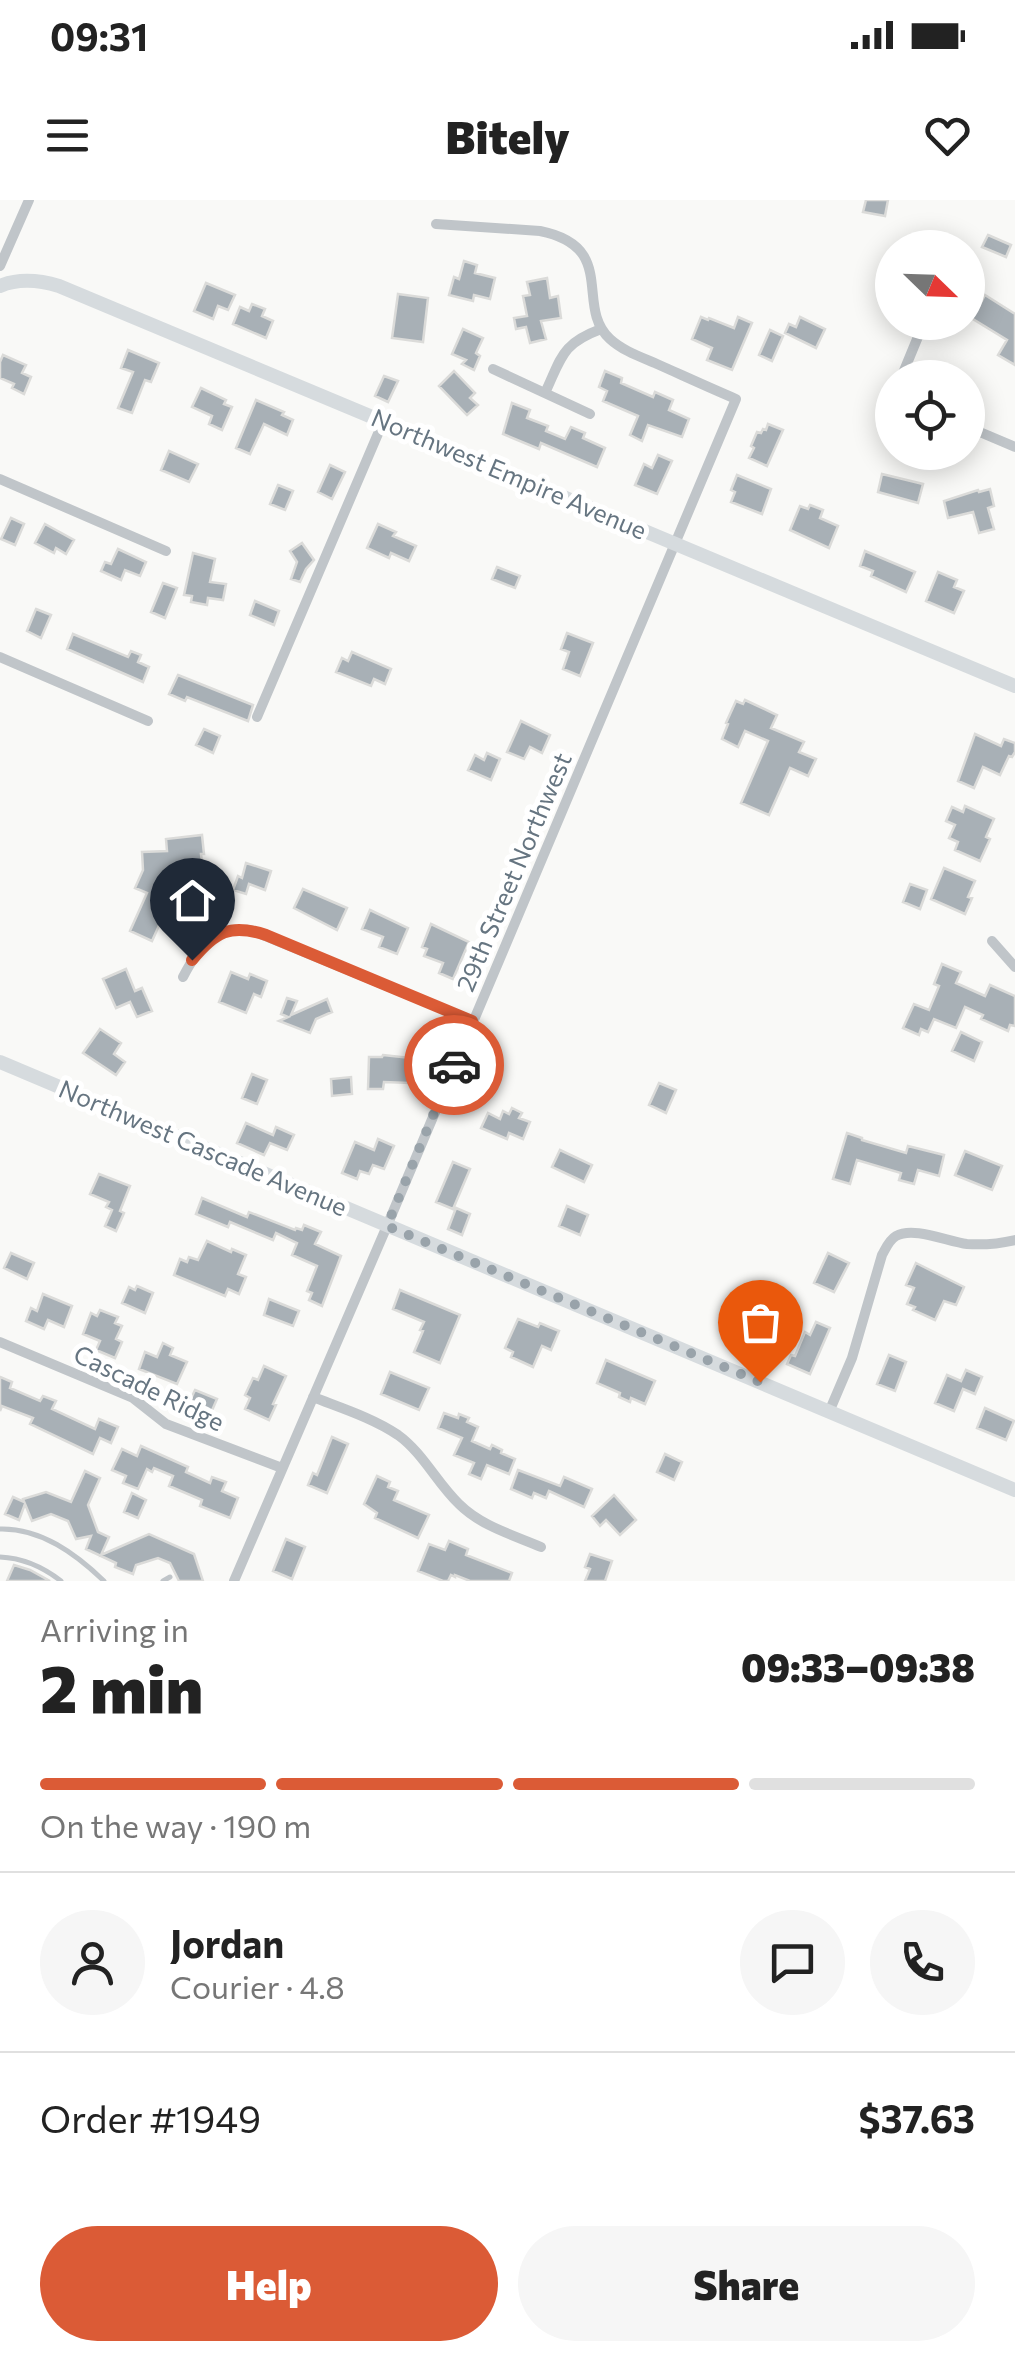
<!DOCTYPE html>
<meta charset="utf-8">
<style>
body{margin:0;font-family:Commissioner,sans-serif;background:#f6f6f6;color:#222;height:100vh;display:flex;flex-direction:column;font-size:38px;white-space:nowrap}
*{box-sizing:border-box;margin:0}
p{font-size:32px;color:#767676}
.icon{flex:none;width:55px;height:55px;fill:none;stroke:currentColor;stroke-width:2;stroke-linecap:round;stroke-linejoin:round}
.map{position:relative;height:1381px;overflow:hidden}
.panel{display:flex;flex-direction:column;background:#fff;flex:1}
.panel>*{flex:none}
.needle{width:65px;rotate:113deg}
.fabs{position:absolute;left:875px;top:30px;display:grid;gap:20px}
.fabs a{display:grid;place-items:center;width:110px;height:110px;border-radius:50%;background:#fff;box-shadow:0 5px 25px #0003;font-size:50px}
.pin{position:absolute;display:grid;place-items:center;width:85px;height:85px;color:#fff;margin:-102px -42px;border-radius:50% 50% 50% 0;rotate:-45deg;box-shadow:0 0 10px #0007}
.pin .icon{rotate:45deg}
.courier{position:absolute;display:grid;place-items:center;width:100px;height:100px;margin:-50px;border:8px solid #db5b36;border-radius:50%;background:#fff;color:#222;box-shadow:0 2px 12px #0007}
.headline em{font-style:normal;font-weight:800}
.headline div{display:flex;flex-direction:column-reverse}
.headline{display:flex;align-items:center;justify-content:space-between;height:170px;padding:0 40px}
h1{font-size:65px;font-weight:800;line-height:75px}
.bar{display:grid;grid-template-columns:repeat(4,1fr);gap:15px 10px;align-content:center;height:120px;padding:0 40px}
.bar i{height:12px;border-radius:8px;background:#e0e0e0}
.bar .selected{background:#db5b36}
.bar p{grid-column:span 4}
.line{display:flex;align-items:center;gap:25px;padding:0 40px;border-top:2px solid #e0e0e0}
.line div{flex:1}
.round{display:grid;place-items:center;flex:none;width:105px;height:105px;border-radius:52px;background:#f6f6f6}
.action{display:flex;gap:20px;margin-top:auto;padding:20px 40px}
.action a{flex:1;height:115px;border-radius:60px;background:#db5b36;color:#fff;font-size:40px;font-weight:800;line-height:115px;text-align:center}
.action a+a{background:#f6f6f6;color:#222}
.status{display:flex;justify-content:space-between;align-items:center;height:70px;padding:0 50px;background:#fff;direction:ltr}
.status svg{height:28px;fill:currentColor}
header{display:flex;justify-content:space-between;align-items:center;height:130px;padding:0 40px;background:#fff;font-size:45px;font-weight:800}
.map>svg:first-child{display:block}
.building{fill:#a8b0b6;stroke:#dbdbd9;stroke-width:2.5}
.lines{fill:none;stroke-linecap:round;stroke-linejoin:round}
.lane{stroke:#c0c5c9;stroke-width:5}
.street{stroke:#c0c5c9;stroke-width:10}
.secondary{stroke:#d6dbde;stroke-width:14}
.done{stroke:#99a3aa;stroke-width:10;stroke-dasharray:0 18}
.route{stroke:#db5b36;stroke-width:12}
.labels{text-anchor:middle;stroke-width:10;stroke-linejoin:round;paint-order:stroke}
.street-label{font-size:25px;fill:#667581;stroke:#fff}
</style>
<div class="status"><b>09:31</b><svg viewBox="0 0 49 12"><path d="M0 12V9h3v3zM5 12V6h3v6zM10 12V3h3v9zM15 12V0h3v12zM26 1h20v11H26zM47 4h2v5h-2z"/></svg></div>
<header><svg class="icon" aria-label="menu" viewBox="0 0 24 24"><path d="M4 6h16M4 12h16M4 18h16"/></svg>Bitely<svg class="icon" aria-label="heart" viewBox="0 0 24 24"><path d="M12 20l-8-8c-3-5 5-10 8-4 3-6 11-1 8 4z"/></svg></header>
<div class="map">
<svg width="1015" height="1381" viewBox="0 0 1015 1381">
<rect width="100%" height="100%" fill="#f9f9f7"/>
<path class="building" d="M866 0H888L885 16 863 12Z
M988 35 1011 45 1006 57 982 47Z
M464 61 477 65 475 73 495 78 490 99 474 95 473 101 449 95 454 77 459 79Z
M547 78 550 98 558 96 561 118 541 121 546 139 530 143 526 127 516 129 514 118 527 116 523 96 530 95 527 82Z
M206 83 235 95 228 110 218 106 213 119 194 111Z
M398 94 428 98 423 142 392 138Z
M985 95 1015 114V165L998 155 1007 140 968 116V99L979 106Z
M252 104 265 109 262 116 273 121 266 138 233 124 240 107 249 111Z
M701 117 708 120 709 118 734 128 738 117 752 123 732 170 707 160 712 148 692 139Z
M800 117 825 129 816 148 785 133 789 124 796 127Z
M463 129 483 138 476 153 480 156 474 170 462 164 466 160 452 154Z
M770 130 783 136 772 161 759 155Z
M128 150 159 163 151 182 145 180 132 213 118 208 133 172 121 168Z
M3 155 26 165 22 173 31 177 24 194 12 188 14 184 0 178V162Z
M454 171 475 193 470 198 478 205 467 215 439 186Z
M605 171 622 178 621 183 653 197 655 192 673 200 669 210 689 219 682 237 648 225 642 241 630 235 638 216 603 201 607 191 599 187Z
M384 176 398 181 388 202 375 196Z
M201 188 226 200 224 204 232 207 222 230 209 224 212 216 192 207Z
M256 200 284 212 282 215 293 220 287 235 264 224 250 254 236 248Z
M512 203 530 210 527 218 548 226 546 231 565 239 571 227 585 233 583 238 605 248 597 267 541 243 539 249 503 234Z
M768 224 783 230 767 266 749 258 754 248 751 246 757 232 761 233 763 229 766 230Z
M169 251 198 264 189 282 161 270Z
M658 255 672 261 657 294 635 285 644 264 652 268Z
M330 265 345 272 332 299 318 292Z
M882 274 923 284 918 303 878 292Z
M737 275 771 289 762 314 731 302 735 292 731 290Z
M278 285 293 291 285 310 270 304Z
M990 289 994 306 988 308 994 329 979 333 973 312 948 318 944 301 978 290 979 292Z
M810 305 823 310 820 318 838 326 829 348 790 330 800 306 808 309Z
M11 318 24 324 15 345 1 339Z
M45 324 74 340 66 354 56 348 54 353 35 343Z
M378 324 396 332 393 336 416 346 409 361 391 353 389 358 367 348Z
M302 343 314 360 306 369 300 382 291 379 297 362 290 351Z
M118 349 146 362 140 376 125 370 121 380 101 371 105 362 111 364Z
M865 351 915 372 906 392 871 376 873 371 860 366Z
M193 353 215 359 210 382 226 384 223 400 208 398 207 405 191 402 192 396 184 395Z
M497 367 520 376 515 388 492 379Z
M938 372 957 380 954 387 964 391 954 413 926 401Z
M163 383 177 388 165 418 151 412Z
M255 401 279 411 274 425 250 415Z
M36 409 51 415 41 438 27 431Z
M567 433 593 443 580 476 563 469 569 452 561 449Z
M73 434 128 457 131 451 141 455 138 462 149 467 143 482 67 449Z
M352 452 391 469 385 484 374 479 371 486 336 472 342 458 348 461Z
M178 475 253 505 248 521 187 497 185 501 169 494Z
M745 500 777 515 771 528 804 542 799 552 816 559 808 576 790 568 769 615 741 603 768 541 745 531 738 547 722 539 728 524 726 523 736 501 743 504Z
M521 521 550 535 542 553 530 547 524 559 507 552Z
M204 529 220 536 213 553 196 545Z
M975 534 1001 546 1004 539 1015 543V552L1012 557 1009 556 1000 575 983 567 974 588 958 581Z
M487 553 500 559 491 580 468 570 475 555 484 560Z
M965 606 994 619 986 637 990 639 980 661 955 650 958 642 949 638 955 625 946 621 952 607 963 612Z
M202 635 204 654H201L202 663 190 664V674L165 675 156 695 175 703 167 721 162 719 152 741 130 731 147 693 135 688 143 670 142 652 167 651 166 639Z
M246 663 271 671 265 690 249 684 246 694 233 690 238 676 242 678Z
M944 668 975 681 968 697 972 698 965 714 931 699Z
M910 684 927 690 920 709 903 702Z
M303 689 347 708 337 730 294 708Z
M370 710 408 728 397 754 379 747 383 737 362 729Z
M431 724 469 742 453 779 439 773 443 763 424 756 427 749 422 747Z
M942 764 961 772 956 783 985 796 990 785 1015 796V826L1010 825 1008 831 981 819 983 815 965 807 956 828 934 819 928 832 921 829 919 835 903 828 914 804 929 810 939 786 934 784Z
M126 769 135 791 142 788 152 811 137 817 130 802 116 808 103 779Z
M231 772 248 779 250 774 267 781 261 797 254 794 246 813 219 802Z
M287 798 297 801 291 815 327 799 332 812 316 819 310 833 279 821 288 817 281 814Z
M100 829 121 843 114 854 125 862 116 875 83 853Z
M961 832 982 842 974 861 952 851Z
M383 855 411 858 410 883 384 882 383 889H368L369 857H382Z
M252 874 267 880 257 904 242 898Z
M351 877 352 894 332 896 331 879Z
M659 883 676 890 666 913 649 905Z
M512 908 522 913 519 918 530 922 523 939 509 933 507 939 481 928 488 913 500 919 503 911 509 914Z
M246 923 273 935 276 927 294 935 287 950 270 943 264 955 237 943Z
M847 933 862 938V940L906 953 908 946 944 955 939 976 918 970 914 984 899 980 901 973 857 960 850 984 833 979Z
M378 939 394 946 384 969 373 965 369 974 360 971 357 979 342 973 355 942 374 950Z
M560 950 592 965 584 982 552 967Z
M965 951 1002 966 992 990 955 975Z
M453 962 470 969 453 1009 436 1002Z
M99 974 130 986 120 1011 124 1013 116 1031 105 1026 112 1010 106 1007 109 1002 90 994Z
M202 998 247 1017 249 1012 295 1030 296 1028 302 1030 304 1025 321 1032 315 1044 341 1056 322 1106 309 1100 312 1093 307 1091 317 1066 292 1055 297 1043 276 1033 273 1040 230 1022 228 1027 196 1014Z
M567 1006 588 1015 580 1035 559 1026Z
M456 1008 470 1014 462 1035 448 1029Z
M207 1041 231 1052 232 1049 246 1055 238 1074 246 1077 239 1094 228 1089 225 1096 174 1075 180 1059 187 1062 189 1057 198 1060Z
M11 1053 34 1063 27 1079 4 1068Z
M828 1053 849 1063 834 1092 814 1083Z
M916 1063 964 1087 956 1105 944 1101 935 1120 913 1110 915 1107 907 1104 914 1088 906 1085Z
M137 1086 153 1093 145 1113 122 1103 129 1087 135 1090Z
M400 1090 460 1115 440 1163 414 1152 423 1131 420 1130 424 1122 393 1109Z
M43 1094 72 1106 64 1127 48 1120 44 1129 26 1121 31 1108 37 1111Z
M269 1099 299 1111 293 1126 264 1115Z
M100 1110 118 1117 115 1123 122 1126 116 1139 122 1142 115 1158 96 1150 100 1141 83 1134 91 1113 97 1116Z
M518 1119 538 1127 540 1123 559 1131 551 1150 542 1146 533 1167 511 1157 513 1152 505 1148Z
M816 1122 830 1128 810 1174 787 1164 791 1155 795 1156 805 1132 810 1135Z
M163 1143 173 1148 170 1155 187 1162 177 1184 139 1169 145 1152 157 1157Z
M889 1155 906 1162 895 1191 877 1184Z
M606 1160 655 1181 645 1204 631 1198 630 1202 619 1197 620 1193 597 1183Z
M264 1166 286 1176 273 1204 276 1205 269 1220 245 1209 250 1198 245 1195 253 1178 258 1180Z
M966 1170 982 1177 975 1194 963 1189 954 1211 935 1203 947 1175 961 1181Z
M390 1172 429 1188 419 1210 381 1194Z
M0 1177 12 1182 10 1188 40 1201 43 1196 56 1201 52 1209 95 1229 99 1219 118 1227 111 1243 100 1238 93 1254 30 1224 33 1218 2 1206 0 1211Z
M195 1190 217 1199 210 1215 188 1205Z
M985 1208 1014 1221 1006 1240 977 1228Z
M444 1213 458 1218 459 1214 469 1218 467 1222 478 1227 472 1241 490 1249 492 1245 502 1250 501 1253 515 1259 509 1274 487 1265 481 1279 469 1274 474 1263 454 1255 462 1238 438 1228Z
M332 1237 348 1244 327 1293 308 1285 313 1273 317 1275Z
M141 1246 188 1267 186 1272 210 1283 212 1277 226 1282 222 1291 238 1298 230 1318 200 1306 202 1300 169 1286 173 1276 154 1268 152 1272 147 1269 138 1289 123 1283 126 1276 112 1270 122 1249 137 1256Z
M665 1254 682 1262 674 1280 657 1272Z
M518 1270 560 1286 564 1277 592 1289 584 1307 549 1291 546 1298 534 1293 532 1298 511 1289Z
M85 1271 100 1278 88 1305 98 1332 109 1337 101 1355 149 1334 194 1354 203 1381H179L170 1363 158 1358 136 1365 133 1374 115 1367 116 1363 86 1349 91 1336 76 1339 68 1321 51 1314 32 1321 25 1304 19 1320 5 1314 13 1297 24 1302 23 1299 46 1292 71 1302Z
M377 1276 390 1282 388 1287 398 1291 394 1300 429 1315 418 1338 375 1318 377 1313 364 1304Z
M132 1293 146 1300 138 1318 124 1312Z
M614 1295 636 1320 620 1335 606 1320 600 1326 592 1316Z
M286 1339 305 1347 292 1379 273 1371Z
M449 1341 468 1349 466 1355 512 1373 509 1381H470L455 1375V1377L451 1375 448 1381H443L418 1371 429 1344 445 1350Z
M590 1354 612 1361 605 1381H585L590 1369 585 1367Z
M14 1365 30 1370 50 1381H7Z"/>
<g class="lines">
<path class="lane" d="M0 1329C41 1328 76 1354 104 1381
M0 1357C23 1358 43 1367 61 1381
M163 1381 170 1377"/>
<path class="street" d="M0 66 29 0
M493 169 590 214
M901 178 922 127
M545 193C562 157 561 144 601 129
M968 227 1015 247
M0 279 166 351
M0 457 148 521
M257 517 383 222
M992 741 1015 767
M183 777C199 746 213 728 251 730L472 821
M0 1142 133 1198 166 1224 282 1268
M313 1197C341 1208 373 1218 398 1235 423 1253 437 1283 459 1304 481 1326 513 1335 541 1347
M829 1212 852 1158 882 1055C886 1048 889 1040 896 1036 914 1026 948 1042 967 1044 984 1045 998 1044 1015 1040
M234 1381 387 1026 736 199C710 188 684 176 657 164 641 157 623 151 610 139 574 106 619 47 540 31L436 24"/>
<path class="secondary" d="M0 86C19 78 39 80 59 86L1015 486
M0 862 1015 1290"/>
</g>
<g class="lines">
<path class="done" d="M454 865 387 1026 760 1182"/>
<path class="route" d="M192 760C215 732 230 723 266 735L472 821 454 865"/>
</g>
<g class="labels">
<g class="street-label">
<text transform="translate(509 274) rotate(23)" y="9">Northwest Empire Avenue</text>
<text transform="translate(514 672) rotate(-67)" y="9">29th Street Northwest</text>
<text transform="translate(203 948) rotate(23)" y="9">Northwest Cascade Avenue</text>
<text transform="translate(149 1188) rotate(26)" y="9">Cascade Ridge</text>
</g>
</g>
</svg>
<div class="fabs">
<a><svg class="needle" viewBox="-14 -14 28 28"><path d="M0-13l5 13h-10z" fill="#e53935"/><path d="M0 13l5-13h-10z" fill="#767676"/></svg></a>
<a><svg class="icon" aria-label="locate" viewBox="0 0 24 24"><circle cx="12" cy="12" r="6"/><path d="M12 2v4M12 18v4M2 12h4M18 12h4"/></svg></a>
</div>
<div class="pin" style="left:760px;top:1182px;background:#ea580c"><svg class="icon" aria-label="bag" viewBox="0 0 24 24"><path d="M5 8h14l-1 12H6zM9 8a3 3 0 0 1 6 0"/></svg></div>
<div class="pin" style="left:192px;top:760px;background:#1f2937"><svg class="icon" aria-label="home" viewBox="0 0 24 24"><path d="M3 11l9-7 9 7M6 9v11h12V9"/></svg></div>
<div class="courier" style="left:454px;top:865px"><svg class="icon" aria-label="car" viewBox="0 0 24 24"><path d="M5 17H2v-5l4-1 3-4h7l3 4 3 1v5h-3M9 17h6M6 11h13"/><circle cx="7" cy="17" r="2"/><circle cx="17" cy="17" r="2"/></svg></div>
</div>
<section class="panel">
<div class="headline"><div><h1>2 min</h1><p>Arriving in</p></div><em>09:33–09:38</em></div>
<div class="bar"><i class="selected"></i><i class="selected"></i><i class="selected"></i><i></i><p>On the way · 190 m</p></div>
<div class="line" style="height:180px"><a class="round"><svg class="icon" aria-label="person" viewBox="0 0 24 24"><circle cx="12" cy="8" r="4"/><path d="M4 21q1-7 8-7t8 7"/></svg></a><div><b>Jordan</b><p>Courier · 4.8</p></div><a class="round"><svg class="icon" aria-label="chat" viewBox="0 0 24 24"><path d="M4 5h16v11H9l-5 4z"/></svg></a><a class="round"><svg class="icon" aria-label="phone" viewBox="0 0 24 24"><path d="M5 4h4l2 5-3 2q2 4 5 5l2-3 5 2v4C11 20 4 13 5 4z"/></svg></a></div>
<div class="line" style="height:130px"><div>Order #1949</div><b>$37.63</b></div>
<div class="action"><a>Help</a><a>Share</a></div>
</section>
